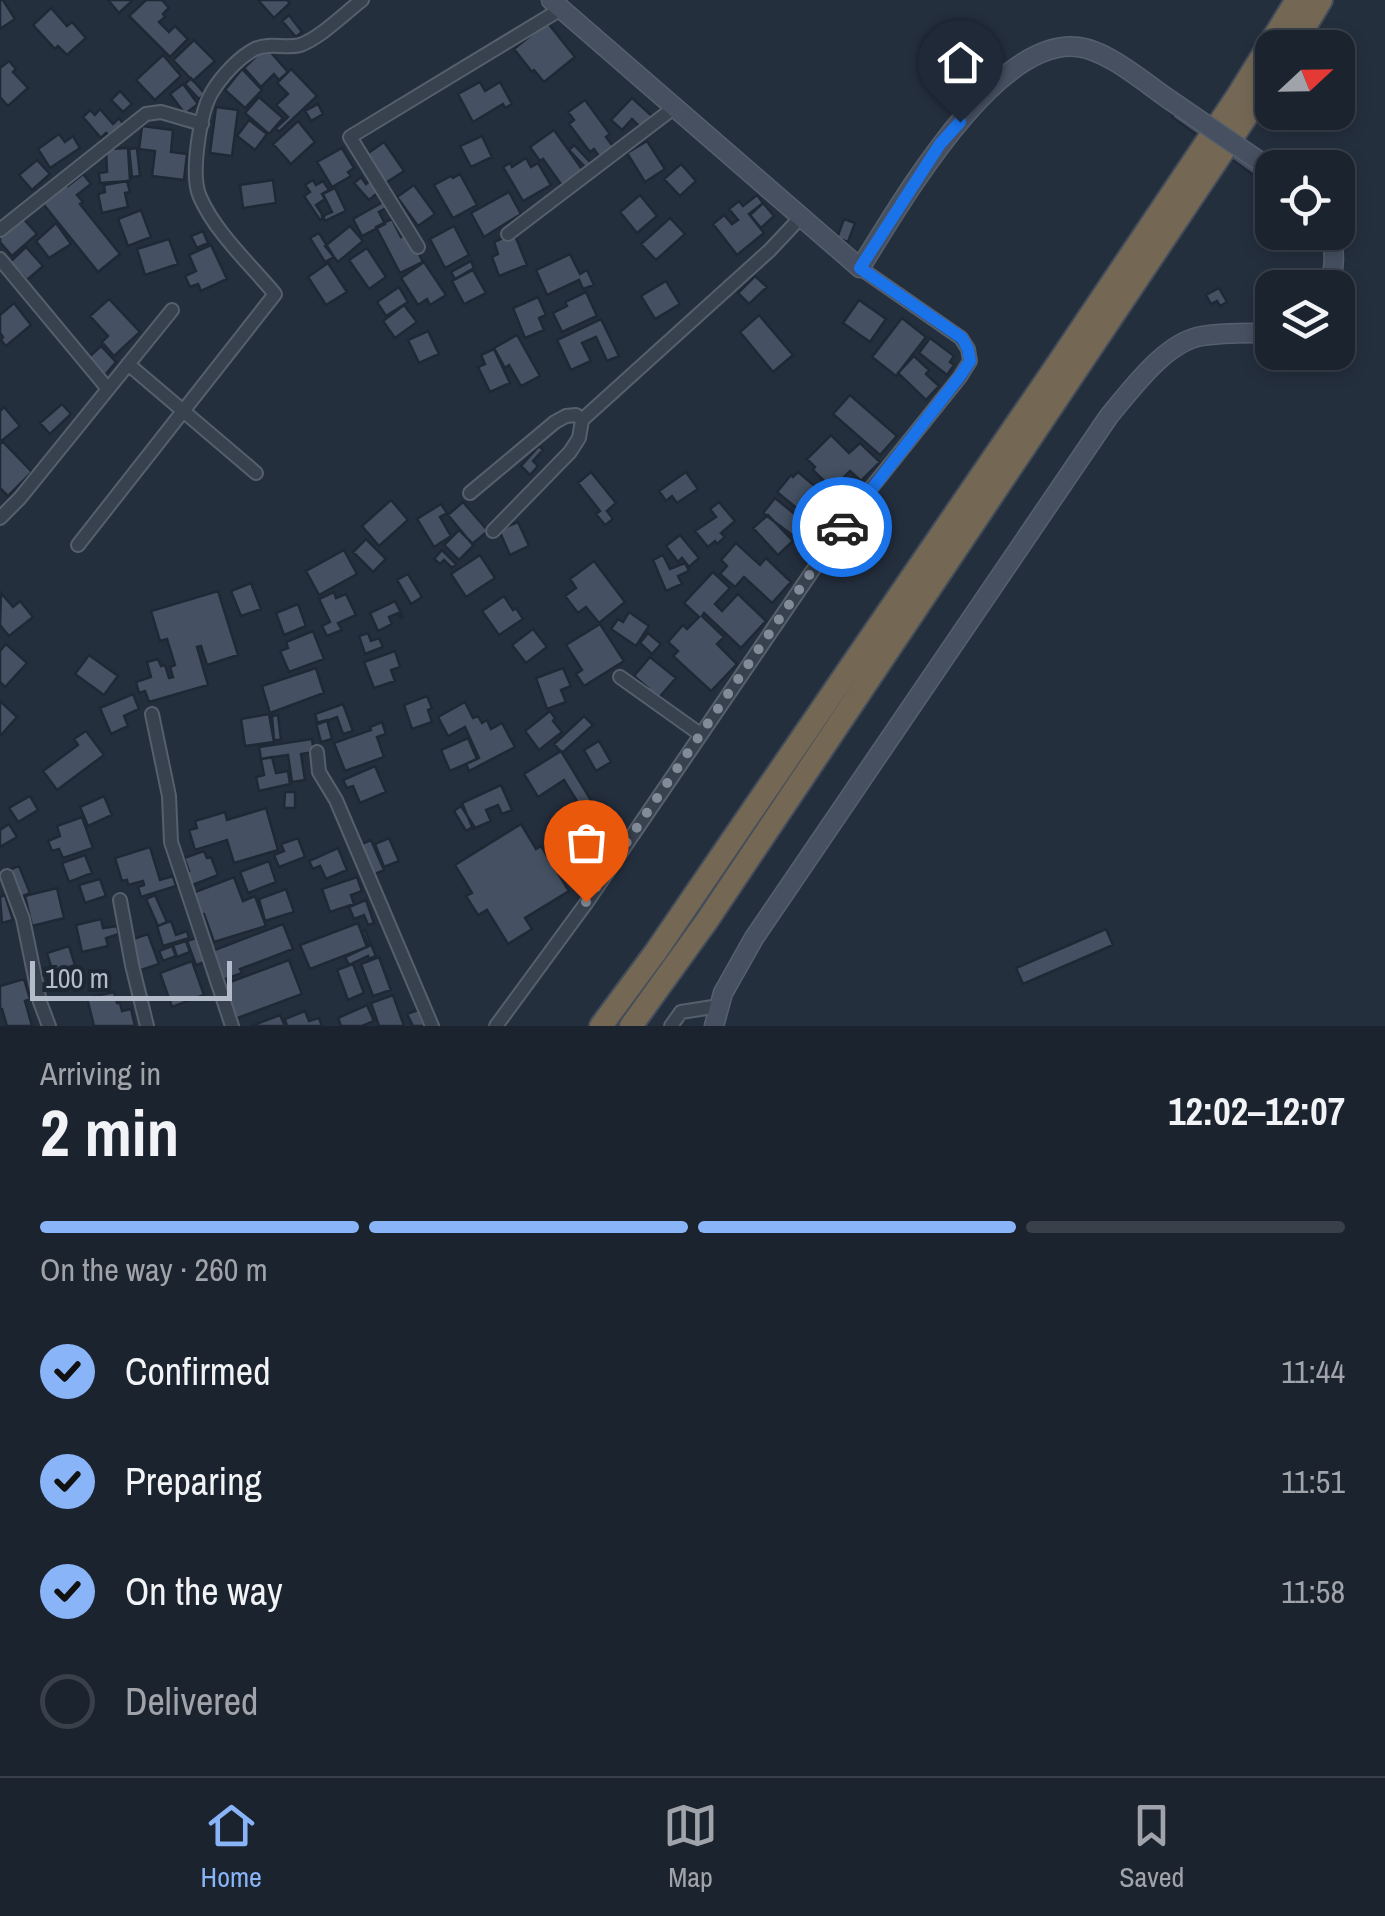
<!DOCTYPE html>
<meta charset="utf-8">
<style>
body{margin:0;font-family:"Archivo Narrow",sans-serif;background:#242b36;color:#f1f3f6;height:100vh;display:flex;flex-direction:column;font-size:38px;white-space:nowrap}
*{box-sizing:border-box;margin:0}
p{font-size:32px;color:#a0a4aa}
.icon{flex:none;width:55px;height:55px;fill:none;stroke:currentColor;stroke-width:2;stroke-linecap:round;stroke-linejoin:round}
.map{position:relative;height:1026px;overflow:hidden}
.details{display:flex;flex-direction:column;background:#1b232e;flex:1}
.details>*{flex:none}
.needle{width:65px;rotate:68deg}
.controls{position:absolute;left:1255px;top:30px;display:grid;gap:20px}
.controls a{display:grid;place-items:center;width:100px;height:100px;border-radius:20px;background:#1b232e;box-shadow:0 5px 15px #0003,0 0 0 2px #39404a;font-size:50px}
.scale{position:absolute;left:30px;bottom:25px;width:202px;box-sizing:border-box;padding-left:10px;border:5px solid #b4bcc9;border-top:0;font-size:28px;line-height:35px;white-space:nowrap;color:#b4bcc9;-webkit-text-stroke:8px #1d2633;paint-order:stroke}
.pin{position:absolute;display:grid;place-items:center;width:85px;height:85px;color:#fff;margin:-102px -42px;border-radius:50% 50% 50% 0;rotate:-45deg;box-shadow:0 0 10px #0007}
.pin .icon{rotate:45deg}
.courier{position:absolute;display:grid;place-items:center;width:100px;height:100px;margin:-50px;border:8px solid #1a73e8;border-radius:50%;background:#fff;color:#222;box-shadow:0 2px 12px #0007}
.headline em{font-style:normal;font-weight:700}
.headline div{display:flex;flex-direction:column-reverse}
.headline{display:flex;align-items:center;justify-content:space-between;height:170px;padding:0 40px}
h1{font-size:65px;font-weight:700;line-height:75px}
.bar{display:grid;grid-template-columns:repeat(4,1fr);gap:15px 10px;align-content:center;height:120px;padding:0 40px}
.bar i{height:12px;border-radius:8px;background:#39404a}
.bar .current{background:#8ab4f8}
.bar p{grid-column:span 4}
ol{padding:0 40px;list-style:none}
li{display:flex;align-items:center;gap:30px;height:110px}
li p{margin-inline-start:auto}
li .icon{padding:10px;border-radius:50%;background:#8ab4f8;color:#111;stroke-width:4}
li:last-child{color:#a0a4aa}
li i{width:55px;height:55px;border:5px solid #39404a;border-radius:50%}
.tab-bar{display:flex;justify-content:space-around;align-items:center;height:140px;border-top:2px solid #39404a;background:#1b232e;font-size:28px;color:#a0a4aa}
.tab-bar a{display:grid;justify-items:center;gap:5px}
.tab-bar .current{color:#8ab4f8}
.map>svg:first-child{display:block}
.building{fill:#455162;stroke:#1f2835;stroke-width:2.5}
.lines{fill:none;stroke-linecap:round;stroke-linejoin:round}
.street-casing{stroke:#565f6c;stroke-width:16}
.secondary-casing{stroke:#565f6c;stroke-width:21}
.highway-casing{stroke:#434c59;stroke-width:26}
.street{stroke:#38414e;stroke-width:12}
.secondary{stroke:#465061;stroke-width:18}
.highway{stroke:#746855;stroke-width:22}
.secondary-bridge-casing{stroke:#565f6c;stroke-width:21;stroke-linecap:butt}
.secondary-bridge{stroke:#465061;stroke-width:18}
.done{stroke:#828b98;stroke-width:10;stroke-dasharray:0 18}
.route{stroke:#1a73e8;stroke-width:12}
</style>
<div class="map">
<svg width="1385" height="1026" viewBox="0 0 1385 1026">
<rect width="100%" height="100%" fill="#242f3e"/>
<path class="building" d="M0 0H3L15 19 0 29Z
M108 0H133L119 13Z
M146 0H162L169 8 163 14 165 17 159 22 169 32 175 26 188 39 170 57 129 16Z
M258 0H287L290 3 274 18Z
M51 8 67 26 72 22 86 38 67 55 58 46 55 49 33 25Z
M289 15 302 32 296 37 282 21Z
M547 22 575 57 544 82 534 70 532 72 514 49Z
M194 40 215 61 193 81 173 60Z
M266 47 288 72 279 80 274 74 261 87 244 68Z
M163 55 181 76 155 100 136 80Z
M9 61 16 69 13 72 28 88 8 106 0 97V68Z
M242 69 262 90 245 108 225 90Z
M291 69 317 96 279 132 276 128 288 117 276 105 288 94 277 83Z
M191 78 205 94 199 99 185 84Z
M480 82 485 91 500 82 512 104 505 108 503 104 473 122 458 94Z
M183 84 198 104 185 114 170 94Z
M120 91 132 104 123 112 111 100Z
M259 97 283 118 269 134 245 113Z
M632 98 652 116 641 128 632 119 622 130 611 120Z
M585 100 610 134 606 137 615 149 601 159 594 149 590 152 569 124 574 120 568 112Z
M1182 103 1268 164 1258 178 1172 117Z
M318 104 323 114 311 121 305 111Z
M216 107 238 110 232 156 210 153Z
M100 109 113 124 119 118 124 125 110 136 106 133 101 138 83 117 90 110 95 115Z
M249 120 267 134 255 150 237 136Z
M298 121 315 142 291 164 273 144Z
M142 126 173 130 171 152 187 154 184 180 152 176 155 151 139 149Z
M554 130 584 172 563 187 543 159 540 161 530 147Z
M59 134 65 142 73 136 80 148 50 168 38 149Z
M482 136 492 157 471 167 460 146Z
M647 141 665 169 645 182 627 153Z
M384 142 404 171 384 184 364 156Z
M574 145 592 164 587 169 569 150Z
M128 148 130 181 100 183 99 173 107 172 106 149Z
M137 148 140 176 132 177 129 149Z
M342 148 354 168 348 172 351 176 332 187 317 162Z
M526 158 531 167 538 163 551 185 523 201 503 167 510 163 512 167Z
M37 160 50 174 32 190 19 175Z
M681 164 696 181 680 196 664 179Z
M83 174 91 184 77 195 83 202 80 204 120 254 98 272 40 200 64 181 68 186Z
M460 174 477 205 453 218 434 185 451 176 453 178Z
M361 177 366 184 371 180 380 191 369 200 354 183Z
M273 180 276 203 243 208 240 185Z
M313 180 316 185 323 181 329 190 322 194 325 199 316 205 324 217 320 220 304 196 310 192 305 185Z
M127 181 130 192 125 193 128 207 102 213 98 194 105 192 104 185Z
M414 185 435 214 418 226 397 197Z
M335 188 346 211 325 221 322 216 332 212 323 194Z
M509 192 521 214 484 237 471 213Z
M640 195 657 216 637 233 620 212Z
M757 195 763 203 749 214 764 233 737 255 713 224 724 215 732 224 738 220 729 209 739 201 743 206Z
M383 202 386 208 379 212 385 224 362 236 353 219Z
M763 203 774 216 761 228 750 215Z
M141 210 151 237 128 246 118 219Z
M21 216 37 234 12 256 0 242V235Z
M670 218 685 234 656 260 641 244Z
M392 219 401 237 408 233 423 262 400 273 376 227Z
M844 219 855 223 848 242 837 238Z
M56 223 71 244 49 258 36 241Z
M350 226 363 241 338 262 325 246Z
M454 226 469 255 445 268 430 239Z
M203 231 208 243 197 248 191 236Z
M319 233 334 257 325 262 310 238Z
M514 233 527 265 499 276 492 257 498 254 494 242Z
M169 239 178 264 145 275 137 249Z
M211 245 227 279 201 291 198 284 190 287 185 276 196 271 189 255Z
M26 247 43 266 27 280 10 262Z
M367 248 386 277 369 289 349 260Z
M570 254 580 274 587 270 594 285 583 289 579 280 547 295 536 270Z
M471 261 474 268 455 279 451 272Z
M424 262 446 295 430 305 427 299 418 305 401 278Z
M328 263 347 292 326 305 308 277Z
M473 270 486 293 464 304 452 281Z
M755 276 767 287 749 304 738 293Z
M666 281 680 304 655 319 641 296Z
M399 287 408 302 386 316 377 302Z
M1219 288 1227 302 1220 306 1217 301 1211 304 1206 295Z
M586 292 597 316 562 332 553 313 567 306 565 302Z
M538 297 546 315 539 318 544 330 525 338 513 308Z
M109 299 140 332 114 356 102 342 108 336 90 316Z
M859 300 886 319 870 342 843 323Z
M14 303 31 325 6 346 1 340 3 337 0 333V315Z
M404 305 417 322 395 338 383 321Z
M759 315 793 355 773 372 740 332Z
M902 318 926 337 896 376 872 357Z
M601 319 619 356 607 361 596 337 582 343 591 361 571 370 557 340Z
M428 331 439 354 419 363 408 340Z
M517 335 540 376 521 386 509 365 505 368 494 348Z
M930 338 954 356 950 362 954 365 947 375 919 353Z
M101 346 116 362 105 375 89 357Z
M494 349 510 383 490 392 478 367 485 364 481 355Z
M914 356 929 370 926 374 939 386 926 400 898 373Z
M850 395 897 436 880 455 833 414Z
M62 404 71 414 50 434 40 423Z
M4 407 20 426 0 442V411Z
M831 435 849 453 860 443 880 462 861 481 850 471 843 478 846 482 835 492 813 470 815 467 807 459Z
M3 442 32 472 8 496 0 488V444Z
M539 446 543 450 533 461 538 466 530 475 521 466Z
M591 472 616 503 607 511 613 519 605 525 596 514 600 511 578 483Z
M686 472 698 489 677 503 672 496 666 501 659 491Z
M798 472 823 493 805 515 777 492 791 475 793 477Z
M825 497 843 514 829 529 811 512Z
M775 498 807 524 796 538 763 513Z
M391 500 408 520 379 546 362 526Z
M463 502 488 531 472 544 448 515Z
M719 502 735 521 721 533 725 537 717 544 715 541 708 547 695 531 716 517 710 509Z
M441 504 447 513 440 517 451 536 434 547 417 519Z
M768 515 793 541 778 555 753 528Z
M518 522 529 546 510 555 499 530Z
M816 525 827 540 808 554 797 539Z
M459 530 474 545 459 560 444 545Z
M680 535 699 558 689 567 682 558 678 562 666 546Z
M366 539 386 559 373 572 353 552Z
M736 543 760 565 766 558 791 582 772 603 744 577 735 587 720 574 727 566 721 560Z
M344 550 357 574 319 595 306 571Z
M442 550 456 564 452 568 444 560 440 564 434 559Z
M480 555 495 578 466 597 451 574Z
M663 555 670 569 685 563 689 571 678 576 682 584 666 591 653 560Z
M594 561 625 602 599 623 586 607 578 613 565 596 576 588 570 579Z
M713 572 730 588 715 604 722 611 738 594 766 621 741 648 704 613 702 616 724 637 717 644 737 664 711 691 673 656 678 651 668 642 683 625 687 629 699 617 684 603Z
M408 574 422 597 411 604 397 580Z
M251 583 261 609 241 616 231 591Z
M218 591 238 655 207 665 201 646 197 647 208 685 149 702 145 691 139 693 136 682 151 677 147 662 158 659 161 666 165 665 169 678 173 677 170 667 175 665 167 639 160 641 151 611Z
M334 592 336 598 346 594 356 615 338 623 342 630 327 636 322 626 330 622 319 599Z
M1 593 13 607 20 601 33 617 9 636 0 625Z
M504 596 513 610 516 608 523 619 499 635 482 611Z
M395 601 403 617 401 618 398 613 389 617 392 624 378 631 370 613Z
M298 604 306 626 284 635 276 613Z
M629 612 649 626 636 646 611 629 618 619 623 622Z
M600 624 624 661 584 686 576 674 582 670 566 645Z
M533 629 547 647 526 663 512 645Z
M313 631 324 659 289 672 280 651 288 648 286 642Z
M368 633 371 641 379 638 383 647 365 654 359 636Z
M648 633 661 644 652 654 640 643Z
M6 644 27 663 5 687 0 682V651Z
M395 651 400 667 391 670 395 681 374 688 364 662Z
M89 655 118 676 104 695 75 674Z
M650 657 676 678 657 700 646 691 648 688 634 676Z
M316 668 324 693 270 713 262 686Z
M563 668 571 686 561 690 566 702 547 709 536 678Z
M133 694 139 709 124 716 128 726 111 734 100 708Z
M427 696 432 708 428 710 432 722 412 729 404 705Z
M0 701 17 717 1 735 0 734Z
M465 702 473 718 478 716 482 723 487 720 491 729 502 723 515 747 469 771 466 764 479 758 465 727 448 736 438 717Z
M343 704 353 731 343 734 337 717 318 724 315 714Z
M550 711 555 718 553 721 562 732 539 750 525 731Z
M269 714 274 742 245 746 241 719Z
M278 715 281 740H274L272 716Z
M584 716 593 725 562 753 554 744Z
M327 720 332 739 321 742 316 723Z
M382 722 386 734 377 737 384 757 345 771 334 743 371 730 370 727Z
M86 731 104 755 57 790 43 771 78 745 74 739Z
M468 738 477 759 450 771 441 750Z
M312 739 314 752 301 754 305 780 292 782 288 755 261 759 259 747Z
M599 741 611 762 596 771 584 750Z
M561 751 611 833 601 840 564 780 538 797 524 774Z
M272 757 276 773 288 771 290 784 259 791 256 777 264 775 261 759Z
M375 766 386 792 360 803 353 786 347 788 343 780Z
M501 785 512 810 502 814 498 805 486 810 491 821 473 829 462 803Z
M285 792H295V808H284Z
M30 796 38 810 18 822 9 808Z
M104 796 112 815 88 826 80 807Z
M461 806 474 826 466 831 454 811Z
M266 808 278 850 234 863 227 840 195 850 189 830 197 828 195 821 225 812 227 820Z
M82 817 93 848 63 858 59 849 52 851 48 841 60 836 57 826Z
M9 824 17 837 0 847V830Z
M521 824 536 849 541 846 569 891 525 918 532 929 508 944 487 910 478 915 466 896 472 893 455 865Z
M578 837 598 864 589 870 569 842Z
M298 838 305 857 279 867 274 855 284 851 281 844Z
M389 838 399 861 384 867 375 844Z
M371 840 384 870 371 876 357 846Z
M150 847 160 880 173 876 176 886 141 897 138 887 144 885 143 881 128 885 127 880 122 881 115 858Z
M338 848 347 870 326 879 320 866 313 869 309 861Z
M204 851 207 858 211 857 218 875 190 886 185 872 189 871 184 858Z
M85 855 92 873 69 882 62 863Z
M269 861 276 882 248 893 240 872Z
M19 866 30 893 21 897 11 869Z
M234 877 243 901 255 896 266 926 214 942 204 914 198 916 190 894Z
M357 877 362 891 351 895 354 904 330 912 322 889Z
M100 879 106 896 85 903 79 885Z
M57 888 64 918 32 926 25 896Z
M286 889 294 912 265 921 259 899Z
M5 895 13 920 2 923 0 897Z
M155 895 167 922 158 926 146 899Z
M366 900 374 923 368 925 364 915 354 919 349 907Z
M101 919 103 928 117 926 119 934 106 938 108 946 82 952 76 925Z
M171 921 176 935 187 931 189 938 163 946 157 926Z
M358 923 367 947 310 969 300 945Z
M283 924 293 949 240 969 242 973 223 980 212 951Z
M1106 929 1113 945 1023 984 1016 968Z
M365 930 376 956 369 959 368 956 349 965 345 957 369 946 362 931Z
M148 934 159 964 138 971 127 941Z
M196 938 205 962 196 965 187 941Z
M186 941 190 952 177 957 173 945Z
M69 946 75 965 53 973 47 953Z
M172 946 176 956 163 961 159 951Z
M379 957 391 990 373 996 361 964Z
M289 960 302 994 235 1019 222 985Z
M192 961 204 995 172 1007 160 973Z
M353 964 364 993 348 1000 337 970Z
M72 972 73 978 47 984 46 976Z
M24 979 30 999 25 1001 32 1026H7L2 1009H0V986Z
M114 992 117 1003H120L122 1011 131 1009 135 1026H94L87 998Z
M393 995 404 1026H379L371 1003Z
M367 1005 374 1021 362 1026H341L338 1018Z
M418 1010 425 1026H413L407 1014Z
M305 1011 309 1021 319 1018 322 1026H287L285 1019Z
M280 1015 285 1026H251Z"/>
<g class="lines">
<defs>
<path id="street" d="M0 230 146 114 161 112 202 124
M508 234 675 107
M418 247 350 137 561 9
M0 259 108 389
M128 364 256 473
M582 420 770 250 801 217
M470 493 555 422 566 416 576 415 582 420 579 438 570 452 493 531
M0 518 20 498 172 310
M78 545 275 294C250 264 215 232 200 197 190 176 200 112 212 92 221 77 239 57 255 49 270 42 285 49 300 45 319 39 345 13 362 0
M620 677 700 734
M152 714 169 796 171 842 232 1026
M317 752 319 772 336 800 432 1026
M7 876 23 919 40 1002 49 1026
M120 900 132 965 147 1026
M496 1026 587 902 856 507 960 377 970 361 968 349 961 338 860 268
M671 1026 681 1012 719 1006"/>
<path id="secondary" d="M551 0 860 268C899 207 994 37 1078 47 1107 50 1145 83 1170 100
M1327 288C1336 269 1335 252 1330 232
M714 1026 723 993 754 938 1109 416C1132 389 1165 342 1202 336 1225 332 1250 333 1272 333"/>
<path id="highway" d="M1292 48 1321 0
M601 1026 655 953 1055 368 1237 97 1297 0
M631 1026 706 922 1272 78"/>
</defs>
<use href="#street" class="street-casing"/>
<use href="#secondary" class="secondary-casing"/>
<use href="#highway" class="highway-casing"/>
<use href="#street" class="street"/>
<use href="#secondary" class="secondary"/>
<use href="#highway" class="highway"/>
<defs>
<path id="secondary-bridge" d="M1170 100 1271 169"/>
</defs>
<use href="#secondary-bridge" class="secondary-bridge-casing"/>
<use href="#secondary-bridge" class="secondary-bridge"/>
</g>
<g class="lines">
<path class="done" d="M586 902 842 527"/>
<path class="route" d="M842 527 960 376 970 361 968 349 962 338 860 268 940 144 960 122"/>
</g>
</svg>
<div class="controls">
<a><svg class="needle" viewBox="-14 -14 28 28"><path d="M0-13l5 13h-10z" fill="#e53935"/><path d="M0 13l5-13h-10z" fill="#a0a4aa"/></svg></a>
<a><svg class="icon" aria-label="locate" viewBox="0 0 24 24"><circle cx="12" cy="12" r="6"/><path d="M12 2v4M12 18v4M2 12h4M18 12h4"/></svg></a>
<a><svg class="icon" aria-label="layers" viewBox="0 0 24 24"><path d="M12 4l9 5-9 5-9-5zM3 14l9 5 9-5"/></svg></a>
</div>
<div class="scale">100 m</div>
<div class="pin" style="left:586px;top:902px;background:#ea580c"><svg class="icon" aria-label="bag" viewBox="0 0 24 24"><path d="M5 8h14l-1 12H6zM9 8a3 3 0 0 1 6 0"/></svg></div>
<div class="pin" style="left:960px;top:122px;background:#1f2937"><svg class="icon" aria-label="home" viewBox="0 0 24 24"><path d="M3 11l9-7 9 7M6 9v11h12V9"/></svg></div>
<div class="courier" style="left:842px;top:527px"><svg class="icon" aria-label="car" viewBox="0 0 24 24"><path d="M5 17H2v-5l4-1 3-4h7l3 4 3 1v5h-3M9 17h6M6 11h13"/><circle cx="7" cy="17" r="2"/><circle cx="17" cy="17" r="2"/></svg></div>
</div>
<section class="details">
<div class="headline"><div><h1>2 min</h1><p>Arriving in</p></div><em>12:02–12:07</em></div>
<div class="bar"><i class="current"></i><i class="current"></i><i class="current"></i><i></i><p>On the way · 260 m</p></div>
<ol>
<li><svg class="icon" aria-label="check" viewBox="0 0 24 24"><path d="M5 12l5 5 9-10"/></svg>Confirmed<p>11:44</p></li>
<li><svg class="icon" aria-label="check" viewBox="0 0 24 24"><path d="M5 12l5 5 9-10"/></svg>Preparing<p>11:51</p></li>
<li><svg class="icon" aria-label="check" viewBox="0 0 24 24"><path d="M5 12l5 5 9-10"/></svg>On the way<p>11:58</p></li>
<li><i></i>Delivered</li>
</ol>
</section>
<nav class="tab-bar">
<a class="current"><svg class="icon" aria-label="home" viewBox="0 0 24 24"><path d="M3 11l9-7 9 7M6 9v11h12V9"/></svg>Home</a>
<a><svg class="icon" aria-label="map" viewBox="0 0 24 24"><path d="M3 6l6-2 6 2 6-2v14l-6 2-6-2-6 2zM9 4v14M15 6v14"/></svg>Map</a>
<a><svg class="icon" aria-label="saved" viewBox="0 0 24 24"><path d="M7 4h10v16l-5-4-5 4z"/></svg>Saved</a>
</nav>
